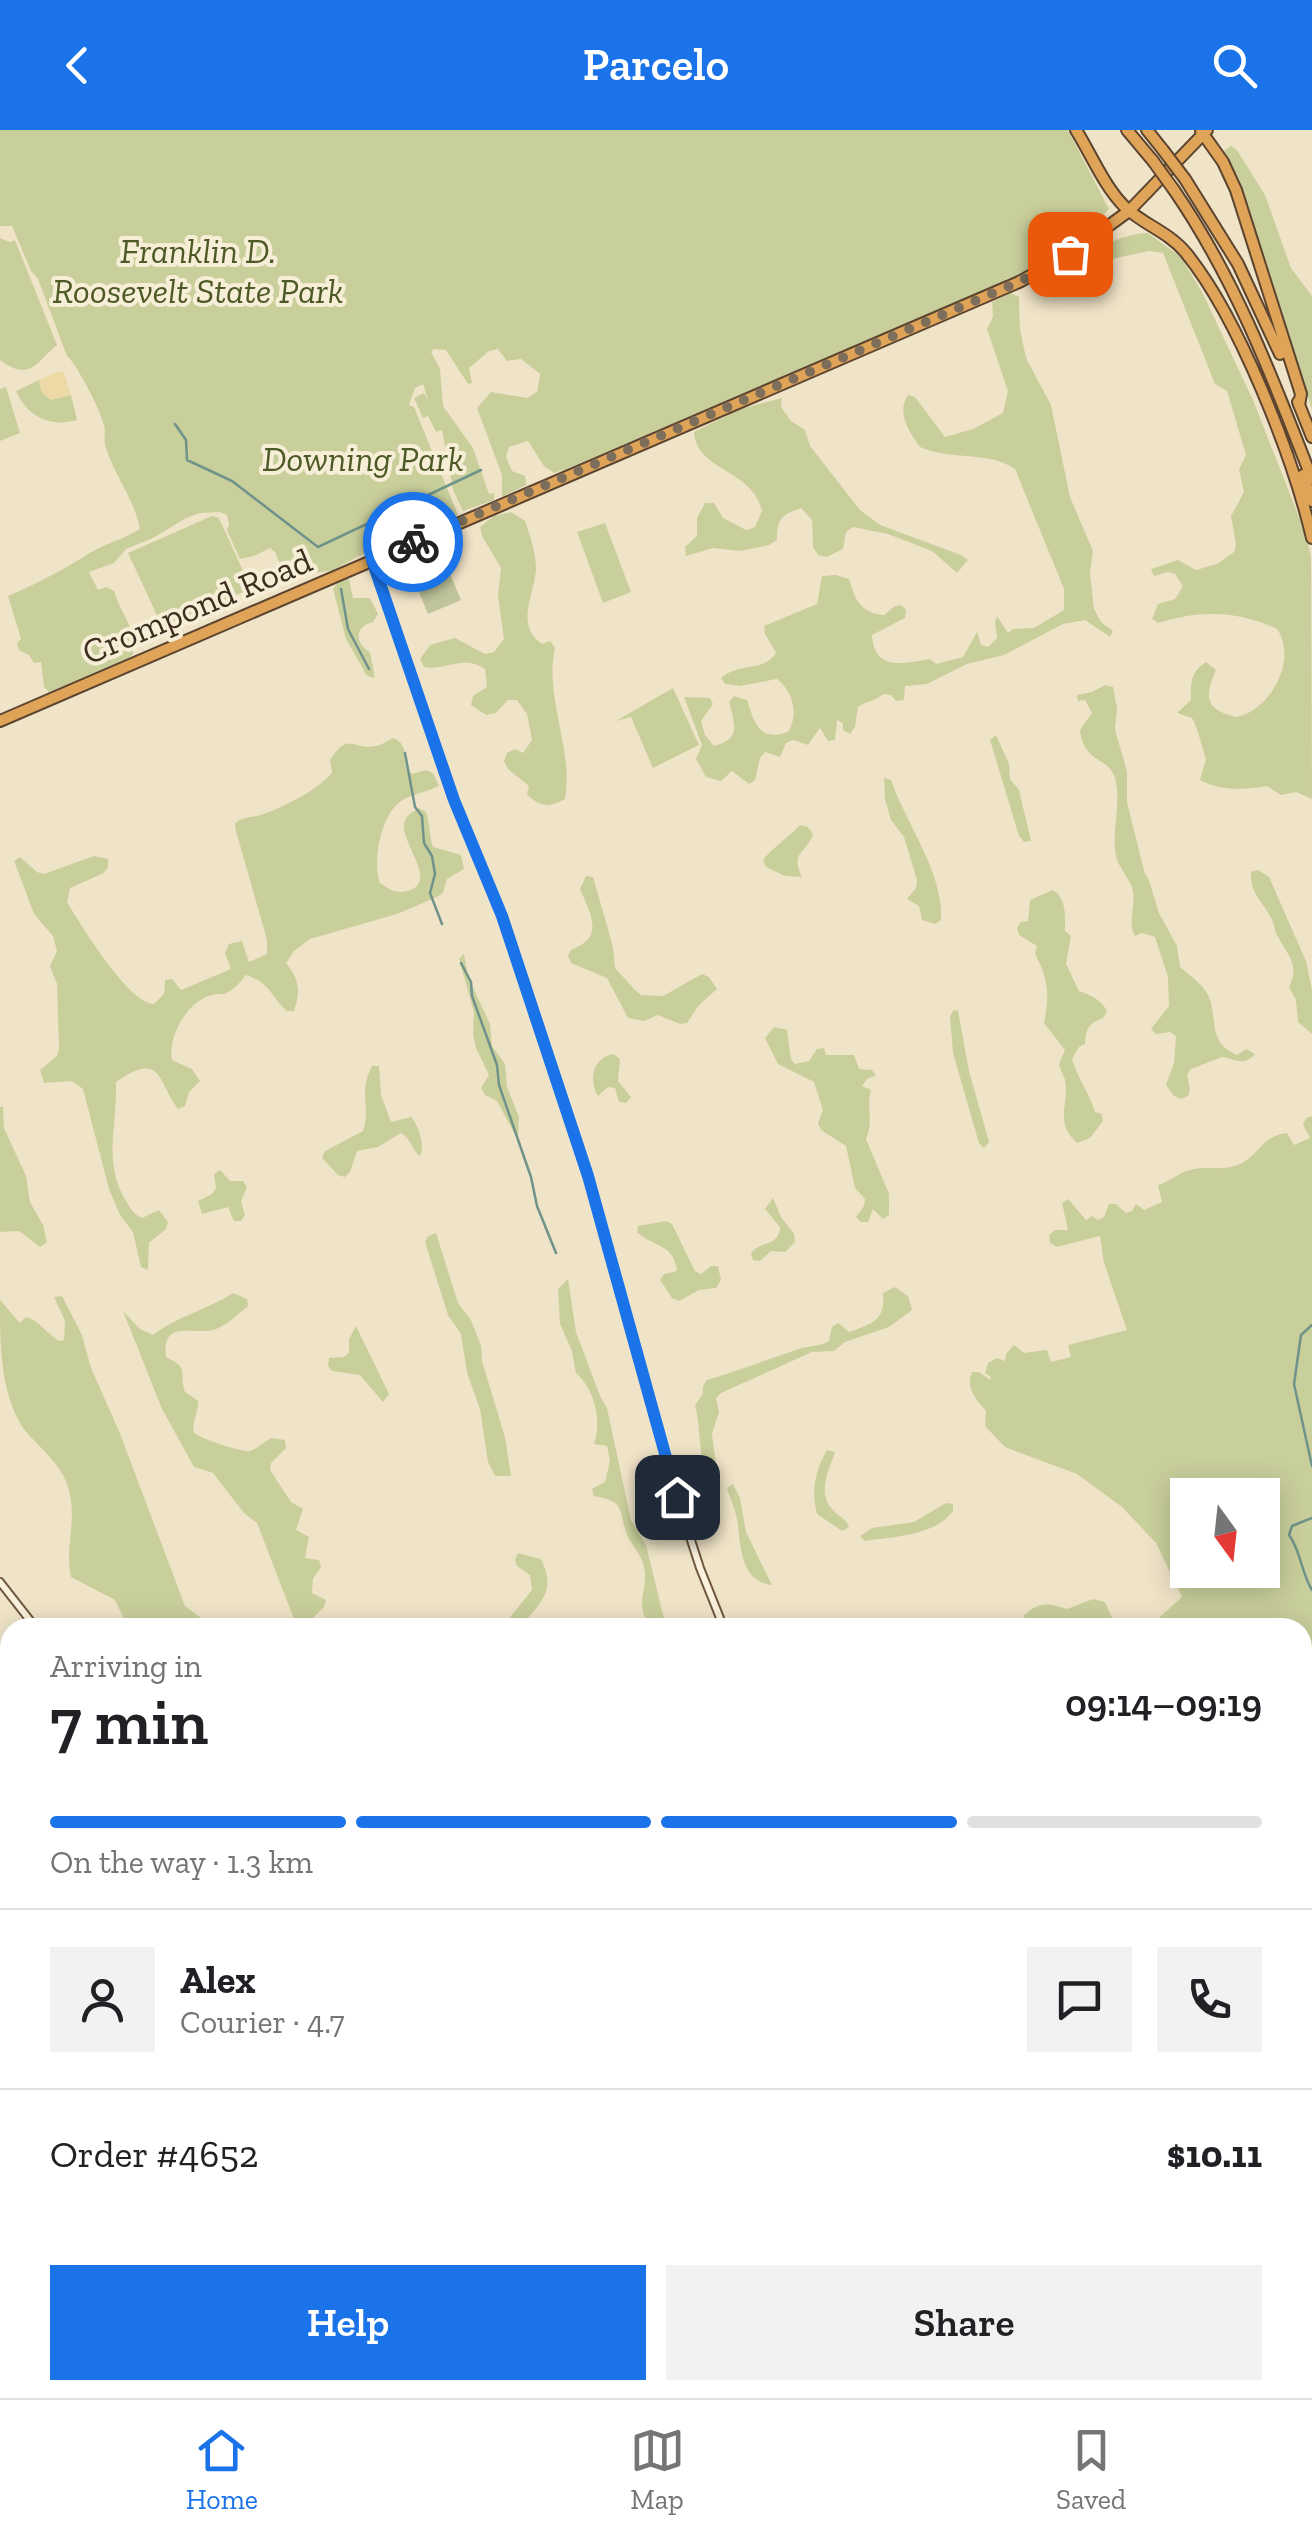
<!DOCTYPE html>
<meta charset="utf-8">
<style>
body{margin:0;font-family:"Zilla Slab",serif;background:#f2f2f2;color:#202124;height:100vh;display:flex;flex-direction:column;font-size:38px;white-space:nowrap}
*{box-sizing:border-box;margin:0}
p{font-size:32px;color:#757577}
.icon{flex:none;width:55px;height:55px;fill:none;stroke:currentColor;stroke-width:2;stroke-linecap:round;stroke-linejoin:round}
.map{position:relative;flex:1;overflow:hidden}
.drawer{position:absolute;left:0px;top:1488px;width:1312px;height:782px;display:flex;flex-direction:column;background:#fff;border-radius:30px 30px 0 0;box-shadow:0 5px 25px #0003}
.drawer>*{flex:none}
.needle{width:65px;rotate:165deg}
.fabs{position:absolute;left:1170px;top:1348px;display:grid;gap:20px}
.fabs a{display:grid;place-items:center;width:110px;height:110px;border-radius:0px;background:#fff;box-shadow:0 5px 25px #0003;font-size:50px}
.pin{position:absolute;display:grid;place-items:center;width:85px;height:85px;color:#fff;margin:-42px;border-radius:20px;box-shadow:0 5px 15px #0006}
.courier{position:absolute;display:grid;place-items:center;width:100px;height:100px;margin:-50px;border:8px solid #1a73e8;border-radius:50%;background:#fff;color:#222;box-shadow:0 2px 12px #0007}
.headline em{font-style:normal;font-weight:600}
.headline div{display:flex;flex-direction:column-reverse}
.headline{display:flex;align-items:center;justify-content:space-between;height:170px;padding:0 50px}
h1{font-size:65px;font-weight:600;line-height:75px}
.bar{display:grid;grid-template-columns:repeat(4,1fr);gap:15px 10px;align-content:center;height:120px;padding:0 50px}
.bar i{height:12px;border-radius:8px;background:#e0e0e0}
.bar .current{background:#1a73e8}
.bar p{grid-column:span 4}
.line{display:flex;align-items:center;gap:25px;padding:0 50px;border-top:2px solid #e0e0e0}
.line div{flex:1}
.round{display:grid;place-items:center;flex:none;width:105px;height:105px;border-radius:0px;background:#f2f2f2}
.button{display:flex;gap:20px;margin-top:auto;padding:20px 50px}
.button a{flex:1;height:115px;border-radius:0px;background:#1a73e8;color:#fff;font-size:40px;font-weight:600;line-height:115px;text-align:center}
.button a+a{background:#f2f2f2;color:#202124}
header{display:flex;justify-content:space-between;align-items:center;height:130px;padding:0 50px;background:#1a73e8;color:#fff;font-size:45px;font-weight:600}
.menu{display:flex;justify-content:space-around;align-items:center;height:140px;border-top:2px solid #e0e0e0;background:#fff;font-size:28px;color:#757577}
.menu a{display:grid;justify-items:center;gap:5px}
.menu .current{color:#1a73e8}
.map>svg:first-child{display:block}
.green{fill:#c9cf9b;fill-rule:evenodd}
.sand{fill:#ecd9a5}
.cemetery{fill:#bfc49a}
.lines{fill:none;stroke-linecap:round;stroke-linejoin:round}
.stream{stroke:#6f938a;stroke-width:2.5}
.secondary-casing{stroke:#6f573f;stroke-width:10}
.highway-casing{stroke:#5b4430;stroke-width:14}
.secondary{stroke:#faf1dc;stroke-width:6}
.highway{stroke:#e0a458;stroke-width:10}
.highway-bridge-casing{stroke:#5b4430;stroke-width:14;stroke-linecap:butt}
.highway-bridge{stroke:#e0a458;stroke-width:10}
.done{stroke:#7c6e5b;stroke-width:10;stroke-dasharray:0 18}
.route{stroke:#1a73e8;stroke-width:12}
.labels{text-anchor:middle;stroke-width:8;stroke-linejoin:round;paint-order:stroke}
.park-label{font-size:35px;font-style:italic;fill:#4d5a26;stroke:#f7eed8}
.street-label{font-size:35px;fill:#3d2e20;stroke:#f7eed8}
</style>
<header><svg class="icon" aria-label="back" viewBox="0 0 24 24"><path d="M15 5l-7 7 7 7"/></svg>Parcelo<svg class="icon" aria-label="search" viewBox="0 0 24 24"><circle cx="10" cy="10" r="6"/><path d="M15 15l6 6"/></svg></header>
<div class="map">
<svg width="1312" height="2268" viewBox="0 0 1312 2268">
<rect width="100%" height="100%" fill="#f0e4c8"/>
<path class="green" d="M0 0H1068L1109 79 1072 115 1029 143 1006 149 1004 153 566 339 554 343 544 336 528 311 509 317 506 327 512 341 525 346 526 355 502 367V345L477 278 491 262 527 268 537 262 540 244 521 229 507 231 498 219 489 221 469 238 472 253 468 254 446 220 434 219 431 222 440 239 443 276 473 318 489 364 494 363V370L463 381 453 360 442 300 436 302 428 286 423 288 414 268 424 263 428 270 423 254 415 258 409 275 414 277 458 385 376 422 365 416 367 422 333 440 316 443 314 434 307 435 287 430 285 438 281 437 275 422 270 418 254 426 240 429 227 400 229 394 227 385 220 382 200 383 186 388 153 408 126 419 114 433 89 442 98 460 106 457 114 461C121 484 137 499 133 524L124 533 51 564 44 557 41 532 34 533 29 525 19 520 17 513 21 509 8 466C36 454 63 440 88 424 104 414 124 409 140 399 134 369 115 346 106 318 103 311 106 303 104 295 101 282 77 234 67 226L38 149 31 141 12 96H0Z
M1231 16 1237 20 1265 65 1291 138 1312 166V280L1240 51 1224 21Z
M1148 103 1181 127 1203 164 1253 270 1306 405 1311 427 1312 669 1296 662 1281 665 1267 656C1247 660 1218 661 1200 650L1206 629C1201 616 1199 600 1192 588L1177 583 1191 570C1190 554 1191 541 1206 532L1216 540C1204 567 1205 580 1237 587 1271 580 1298 529 1277 499 1237 480 1199 480 1158 493L1152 489 1158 474 1175 469 1183 456 1175 444 1168 442 1154 446 1151 439 1178 430 1196 440 1217 434 1234 422 1236 414 1231 386 1244 362 1239 339 1246 325 1227 261 1215 254 1163 123 1149 121 1098 132 1097 125C1109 110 1129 104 1148 103Z
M0 108 10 112 15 110 57 215C37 231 31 253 0 230Z
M1011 163 1019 167 1020 199 1026 228 1051 275 1070 367 1093 421 1090 443 1094 479 1101 492 1113 501 1110 507 1085 490 1063 494 1004 525 967 534 927 554 905 556 904 570 896 571 891 565 884 564C875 571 867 571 858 577L855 597 850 604 843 600V593L837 590 835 610 828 611 820 598 808 615 793 610 786 613 780 627 765 622 760 628 755 650 749 654 732 641 721 651 706 647 696 629 702 615 684 567 710 568 713 574 701 591 705 605 714 616C744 608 733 591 729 572L734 566 747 570C755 594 759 612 788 602 799 585 793 561 777 549L740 556 725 554 721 548C739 532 763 543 776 523L765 504 764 496 817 474 822 446 836 445 849 449C855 469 860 483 884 485L895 476 901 475 906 480 905 488 872 505C874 541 903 534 930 529L936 534 963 527 977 502 981 515 988 517 997 508 995 493 997 486 1008 503 1013 499 1034 498 1064 480V459L1015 339C987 320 950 331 920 317 909 302 896 282 908 265L915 267 945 307 973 299 1003 283 1008 261 987 199 993 187 992 172Z
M39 250 41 259 71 265 77 290C50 298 27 286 16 261Z
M6 257 20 303 0 311V259Z
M782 268 781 277 791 291 805 300 810 316 860 380 880 395 961 425 968 430 957 443 932 421 888 404 853 397 846 402 843 419 827 427 818 425 813 417 812 390 801 378C781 385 777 389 777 410L769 415 741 421 713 418 686 426 685 417 697 406V388L705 373H714L723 388 746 400 755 397 762 381C753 339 696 341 694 302L741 279Z
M511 382 525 391C530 406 536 422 536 439 535 463 514 495 542 514L550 511 555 518C544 569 574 619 565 669 547 678 542 677 527 665L529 656 508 639 504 631 507 623 515 619 523 623 532 610 527 584 517 570H508L496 583 486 585 471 575 473 566 487 557 485 539C463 524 446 541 424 537L420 529 430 515 455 508 485 524 494 522 504 509 498 465 501 438 482 406 480 397 494 386Z
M212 386 219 388 249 454 246 461 162 496 128 423Z
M605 393 631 462 603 473 577 402Z
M349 449 353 468H370L378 484 373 492C355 496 354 513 370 522L375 548 367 546 346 509 333 459 338 452Z
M1105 555 1113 557 1117 578 1115 600 1127 641V672L1145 744 1149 750 1159 783 1177 816 1180 837C1189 845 1204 855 1209 867 1218 890 1207 912 1237 925L1246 919 1255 924C1243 937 1235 929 1222 927L1191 939 1187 945 1190 959 1188 966 1181 969 1174 966 1166 955 1174 933 1176 906 1170 902 1156 904 1151 899 1169 876 1168 847 1155 807 1142 803 1135 806C1127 793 1136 776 1133 761 1130 748 1119 739 1116 726 1111 701 1122 672 1115 648 1108 626 1084 634 1080 600L1092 583 1085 570 1078 571 1077 565 1092 562Z
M673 558 699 615 653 638 631 587 616 591Z
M996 605 1009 634 1010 649 1019 660 1031 711 1024 712 1019 706 990 610Z
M393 608C407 613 405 626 406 639L412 644 426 640 433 643 439 656C427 662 412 664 401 671 381 685 372 731 380 753 390 760 397 765 410 760 437 750 402 714 404 695 405 685 412 683 419 678L426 682C430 693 429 705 433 717L461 725 464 739 447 749 443 763 437 767 397 784 310 809 294 821 286 833C299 849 301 861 294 881H287C269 865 272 854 246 845 241 851 235 859 228 862 219 867 222 862 212 865 187 871 168 906 172 930L192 939 200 951 189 962 185 976 178 979C157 952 163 920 116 952 118 993 102 1032 126 1071 131 1079 133 1084 142 1088L159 1080 168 1092 166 1099 149 1113 148 1140 141 1137 133 1102 120 1085 109 1059 83 959 72 951 44 953 40 940 57 926 59 919 57 854 50 836 57 821 53 806 34 784 14 731 20 727 37 742 44 744 94 726 108 729V737L104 743 70 758 67 772C81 795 128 873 154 874L164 864 165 850 172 849 181 860 231 839 225 823 229 814 242 811 249 832 267 824V810L236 701 235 694C242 686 253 688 264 684 287 675 316 661 332 643L330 630C349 600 353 621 376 616 382 615 387 611 393 608Z
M884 648 891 650C906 694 944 743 941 790L935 794 922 790 919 776 907 769 916 758 917 750 904 707 891 690 885 669Z
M800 695 808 697 813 704C805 726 790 721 802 747L785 746 766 737 763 730C768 722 791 705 800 695Z
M1258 740 1269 747 1306 831 1312 860V904L1298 892 1296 870 1289 857C1300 834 1288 826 1278 807 1275 803 1275 797 1273 792 1265 773 1249 764 1251 742Z
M586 746 593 747 613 817 615 838 635 860 641 865 663 866 702 844 709 847 717 859 699 875 687 893 680 894 658 885 644 891 628 888 607 848 571 833 568 826 571 820C605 807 591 785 580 759Z
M1053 760C1067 769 1065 786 1065 801L1071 806 1066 834 1079 861C1090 865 1103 870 1107 882L1103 888C1088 894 1086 898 1085 914L1079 917 1072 929C1078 949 1089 962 1095 982L1102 984 1103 991 1090 1008 1077 1013C1053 990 1070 974 1065 950 1063 944 1060 939 1059 934L1065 920 1044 893C1050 866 1048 847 1035 824L1037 816 1019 805 1017 798 1021 792 1028 791 1030 770Z
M464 824 468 847 490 894 492 916 505 934 507 957 519 987 518 1010 497 971 485 965 481 958 489 945 476 918 473 904 474 882 459 829Z
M954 880 958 881 969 941 989 1012 984 1018 979 1013 953 923 950 886Z
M774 897 787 900 791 929 795 934 809 931 817 919 824 918 826 925H854L859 939 872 940 876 946 868 948 862 956 871 960C866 979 874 991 866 1009L889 1064V1085L883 1089 873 1079 868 1092H861L856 1087 864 1076 865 1069 855 1058 846 1016 821 1000 818 993 823 980 814 952 778 934 765 908Z
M613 924 620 929 618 951 631 967 626 973 619 972 615 958 608 957 598 966C588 949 593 928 613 924Z
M372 936H379L381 965 391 992 411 987C419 996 425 1015 420 1026 411 1019 412 1009 401 1003L378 1017 357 1021 350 1042 345 1047 338 1045 322 1028 325 1021 363 1001C371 976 358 963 372 936Z
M0 977H3L4 998 26 1046 30 1072 43 1095 47 1112 40 1117 19 1101 0 1102Z
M1312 986V1740L1303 1750 1302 1498 1164 1497 1160 1487 1182 1467 1156 1413 1122 1377 1077 1344 1005 1317 985 1296 986 1281C976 1269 965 1258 972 1242H979L990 1250 991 1247 985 1243 988 1233 997 1228 1005 1231 1006 1224 1014 1215 1024 1223 1047 1220 1051 1232 1071 1227 1068 1215 1127 1200 1104 1133 1100 1106 1057 1117 1050 1113 1049 1105 1055 1100H1068L1062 1073 1068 1069 1086 1090 1092 1086 1098 1090 1104 1087 1109 1074H1116L1126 1083 1132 1081 1136 1074 1144 1080 1162 1072 1158 1055C1169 1052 1177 1044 1187 1041 1205 1034 1223 1043 1242 1033 1261 1022 1262 1006 1287 1003L1294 1015 1310 1008 1303 995 1306 988ZM1188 1365H1262V1440H1188Z
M220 1040 230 1051H243L247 1057 241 1071 245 1085 241 1091H234L228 1077 202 1084 198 1071 212 1064 216 1058 214 1044Z
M773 1068 781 1087 794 1104 795 1112 785 1122 771 1121 760 1131 753 1130 751 1123C761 1110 779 1117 780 1097L765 1079Z
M666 1091 672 1094 695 1141 701 1144 711 1136H718L721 1150 716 1158 699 1160 679 1171 672 1168 660 1150 664 1144 677 1141C674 1113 652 1117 637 1102L638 1096Z
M436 1103 458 1173 471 1190 481 1216 482 1231 505 1307 511 1346H495L488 1332 480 1279 467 1243 461 1204 448 1185 425 1112 428 1106Z
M568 1149 576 1202 600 1266 607 1278 631 1390 646 1415 666 1497H650C633 1470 649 1462 644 1437 641 1422 630 1415 626 1402 618 1376 624 1372 594 1366L592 1359 605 1352 610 1331 607 1316 594 1314C602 1291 595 1260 576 1243L572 1221 560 1194 558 1159Z
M895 1157 908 1166 912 1180 889 1197 845 1212 834 1221 812 1222 721 1263 716 1268 719 1282 712 1304 717 1341 711 1344C696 1329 702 1298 695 1275L703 1264V1256L707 1250C739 1241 768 1229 799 1219 810 1215 820 1217 829 1211L832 1197 838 1193 849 1202C872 1194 886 1190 883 1163Z
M233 1163 247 1169 248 1176C238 1184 225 1197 213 1200 193 1205 161 1189 166 1227 191 1239 178 1241 185 1262L198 1271C199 1281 191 1293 194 1302 195 1307 243 1323 250 1321 257 1319 264 1312 271 1308L285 1310 286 1318 271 1333 270 1340 291 1372 303 1379 296 1400 309 1407 305 1428 319 1430 321 1437 313 1449 312 1463 326 1470 324 1477 314 1487 313 1497H297L257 1393 244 1383 213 1343 194 1337 162 1279 123 1181 140 1199 153 1205C178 1186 207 1180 233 1163Z
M62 1166 82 1205 91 1238 119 1301 185 1476 201 1488 202 1497H128L115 1470 71 1447C64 1416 79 1388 67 1354 59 1331 37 1316 23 1298 0 1262 0 1214 0 1170L20 1193 26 1187C40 1191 46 1203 59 1211L64 1210 65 1191 54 1167Z
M356 1196 389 1264 383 1272 360 1245 332 1241 328 1236 329 1228 344 1227 349 1223V1209Z
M827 1320 835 1322C829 1340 817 1363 832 1379 839 1387 845 1387 849 1397L842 1401 817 1384C811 1360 815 1341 827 1320Z
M733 1354 740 1368 746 1402 772 1455C739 1451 741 1415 737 1389 735 1379 730 1368 727 1358Z
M946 1373 953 1374V1381C937 1405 892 1407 865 1411L860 1406 872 1398 914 1392Z
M518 1423 541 1429C557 1461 540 1474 520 1497H502L532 1460 530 1445 517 1436 515 1429Z
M1093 1469 1105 1472 1116 1497H1026L1024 1485C1039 1471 1049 1473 1067 1479Z
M10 1881V2155L4 2146 0 2122V1885Z
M1312 1900V2143C1308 2157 1312 2171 1309 2184 1306 2201 1303 2209 1308 2225L1303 2234 1302 2036 1312 2028 1308 2015 1303 2009 1307 1980 1303 1973 1302 1907Z
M57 2260H181L180 2268H54Z
M1005 2260H1207L1206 2268H1002Z"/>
<path class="sand" d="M59 241 64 243 71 265 51 270 42 263 39 250Z"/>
<path class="cemetery" d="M425 425 431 437 445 432 461 470 428 484 407 433Z"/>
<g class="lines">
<path class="stream" d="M175 294 186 310 187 330 232 351 318 417 481 340
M341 459 348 499 369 539
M405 623 415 677 422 686 424 713 432 726 435 744 430 763 442 794
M461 833 471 852 472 866 497 935 499 955 531 1047 537 1076 556 1123
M1312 1195 1301 1205 1294 1254 1312 1336
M1312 1388 1292 1396 1289 1405C1301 1421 1301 1442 1312 1460
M1302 1600 1308 1596 1312 1547
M0 1950 10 1963
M110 2260 114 2268
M1119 2260V2268"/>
<defs>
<path id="secondary" d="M372 431 454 670 502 787 588 1046 677 1367 700 1438 724 1498
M0 1452 36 1498
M550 2260 554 2268
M1257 2260 1259 2268
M316 2268V2260
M996 2268 999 2260"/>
<path id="highway" d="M1076 0C1091 24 1105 58 1125 77 1144 95 1169 102 1186 123 1239 188 1293 327 1312 408
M1127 0 1153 31
M1147 0 1163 20
M1201 1 1223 32 1236 60 1301 264 1299 275
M1185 49 1238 134 1280 224
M1174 60C1236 150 1273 249 1312 349
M1298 272 1312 307
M1303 345 1312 371
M0 591 1019 152 1070 124 1129 81 1207 0"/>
</defs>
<use href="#secondary" class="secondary-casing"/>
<use href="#highway" class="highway-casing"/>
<use href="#secondary" class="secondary"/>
<use href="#highway" class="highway"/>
<defs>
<path id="highway-bridge" d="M1163 20 1185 49
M1153 31 1174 60"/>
</defs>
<use href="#highway-bridge" class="highway-bridge-casing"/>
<use href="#highway-bridge" class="highway-bridge"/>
</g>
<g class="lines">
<path class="done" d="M413 412 1019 152 1070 124"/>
<path class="route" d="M413 412 372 430 454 670 502 786 588 1046 677 1367"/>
</g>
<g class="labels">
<g class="park-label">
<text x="198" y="133">Franklin D.<tspan x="198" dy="40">Roosevelt State Park</tspan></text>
<text x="363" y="341">Downing Park</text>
</g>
<g class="street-label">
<text transform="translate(197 476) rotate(-23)" y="12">Crompond Road</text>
</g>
</g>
</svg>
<div class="fabs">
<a><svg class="needle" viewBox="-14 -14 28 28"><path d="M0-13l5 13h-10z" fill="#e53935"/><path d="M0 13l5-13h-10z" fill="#757577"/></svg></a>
</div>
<div class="pin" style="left:1070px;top:124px;background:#ea580c"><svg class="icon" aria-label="bag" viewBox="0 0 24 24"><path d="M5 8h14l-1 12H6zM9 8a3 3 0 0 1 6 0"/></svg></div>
<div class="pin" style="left:677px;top:1367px;background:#1f2937"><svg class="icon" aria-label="home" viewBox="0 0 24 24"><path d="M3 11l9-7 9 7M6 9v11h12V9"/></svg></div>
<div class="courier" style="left:413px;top:412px"><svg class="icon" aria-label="bike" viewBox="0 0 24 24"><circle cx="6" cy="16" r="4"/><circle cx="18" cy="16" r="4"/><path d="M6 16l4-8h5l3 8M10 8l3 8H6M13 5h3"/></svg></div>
<section class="drawer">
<div class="headline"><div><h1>7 min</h1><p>Arriving in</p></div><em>09:14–09:19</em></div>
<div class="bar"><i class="current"></i><i class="current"></i><i class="current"></i><i></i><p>On the way · 1.3 km</p></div>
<div class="line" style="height:180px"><a class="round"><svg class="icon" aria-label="person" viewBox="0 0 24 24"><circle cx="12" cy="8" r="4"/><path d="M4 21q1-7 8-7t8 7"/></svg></a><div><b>Alex</b><p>Courier · 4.7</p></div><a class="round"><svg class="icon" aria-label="chat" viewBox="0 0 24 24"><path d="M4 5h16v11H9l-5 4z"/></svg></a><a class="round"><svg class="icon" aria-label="phone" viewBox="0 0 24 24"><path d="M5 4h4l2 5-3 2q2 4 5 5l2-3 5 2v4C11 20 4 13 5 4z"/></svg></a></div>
<div class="line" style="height:130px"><div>Order #4652</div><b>$10.11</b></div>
<div class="button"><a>Help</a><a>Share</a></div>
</section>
</div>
<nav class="menu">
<a class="current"><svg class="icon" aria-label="home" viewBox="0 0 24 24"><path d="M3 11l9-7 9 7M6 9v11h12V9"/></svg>Home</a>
<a><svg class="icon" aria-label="map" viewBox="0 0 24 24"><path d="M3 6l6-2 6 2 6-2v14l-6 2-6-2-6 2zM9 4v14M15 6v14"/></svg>Map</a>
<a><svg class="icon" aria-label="saved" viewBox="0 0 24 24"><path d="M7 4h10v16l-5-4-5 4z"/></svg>Saved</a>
</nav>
